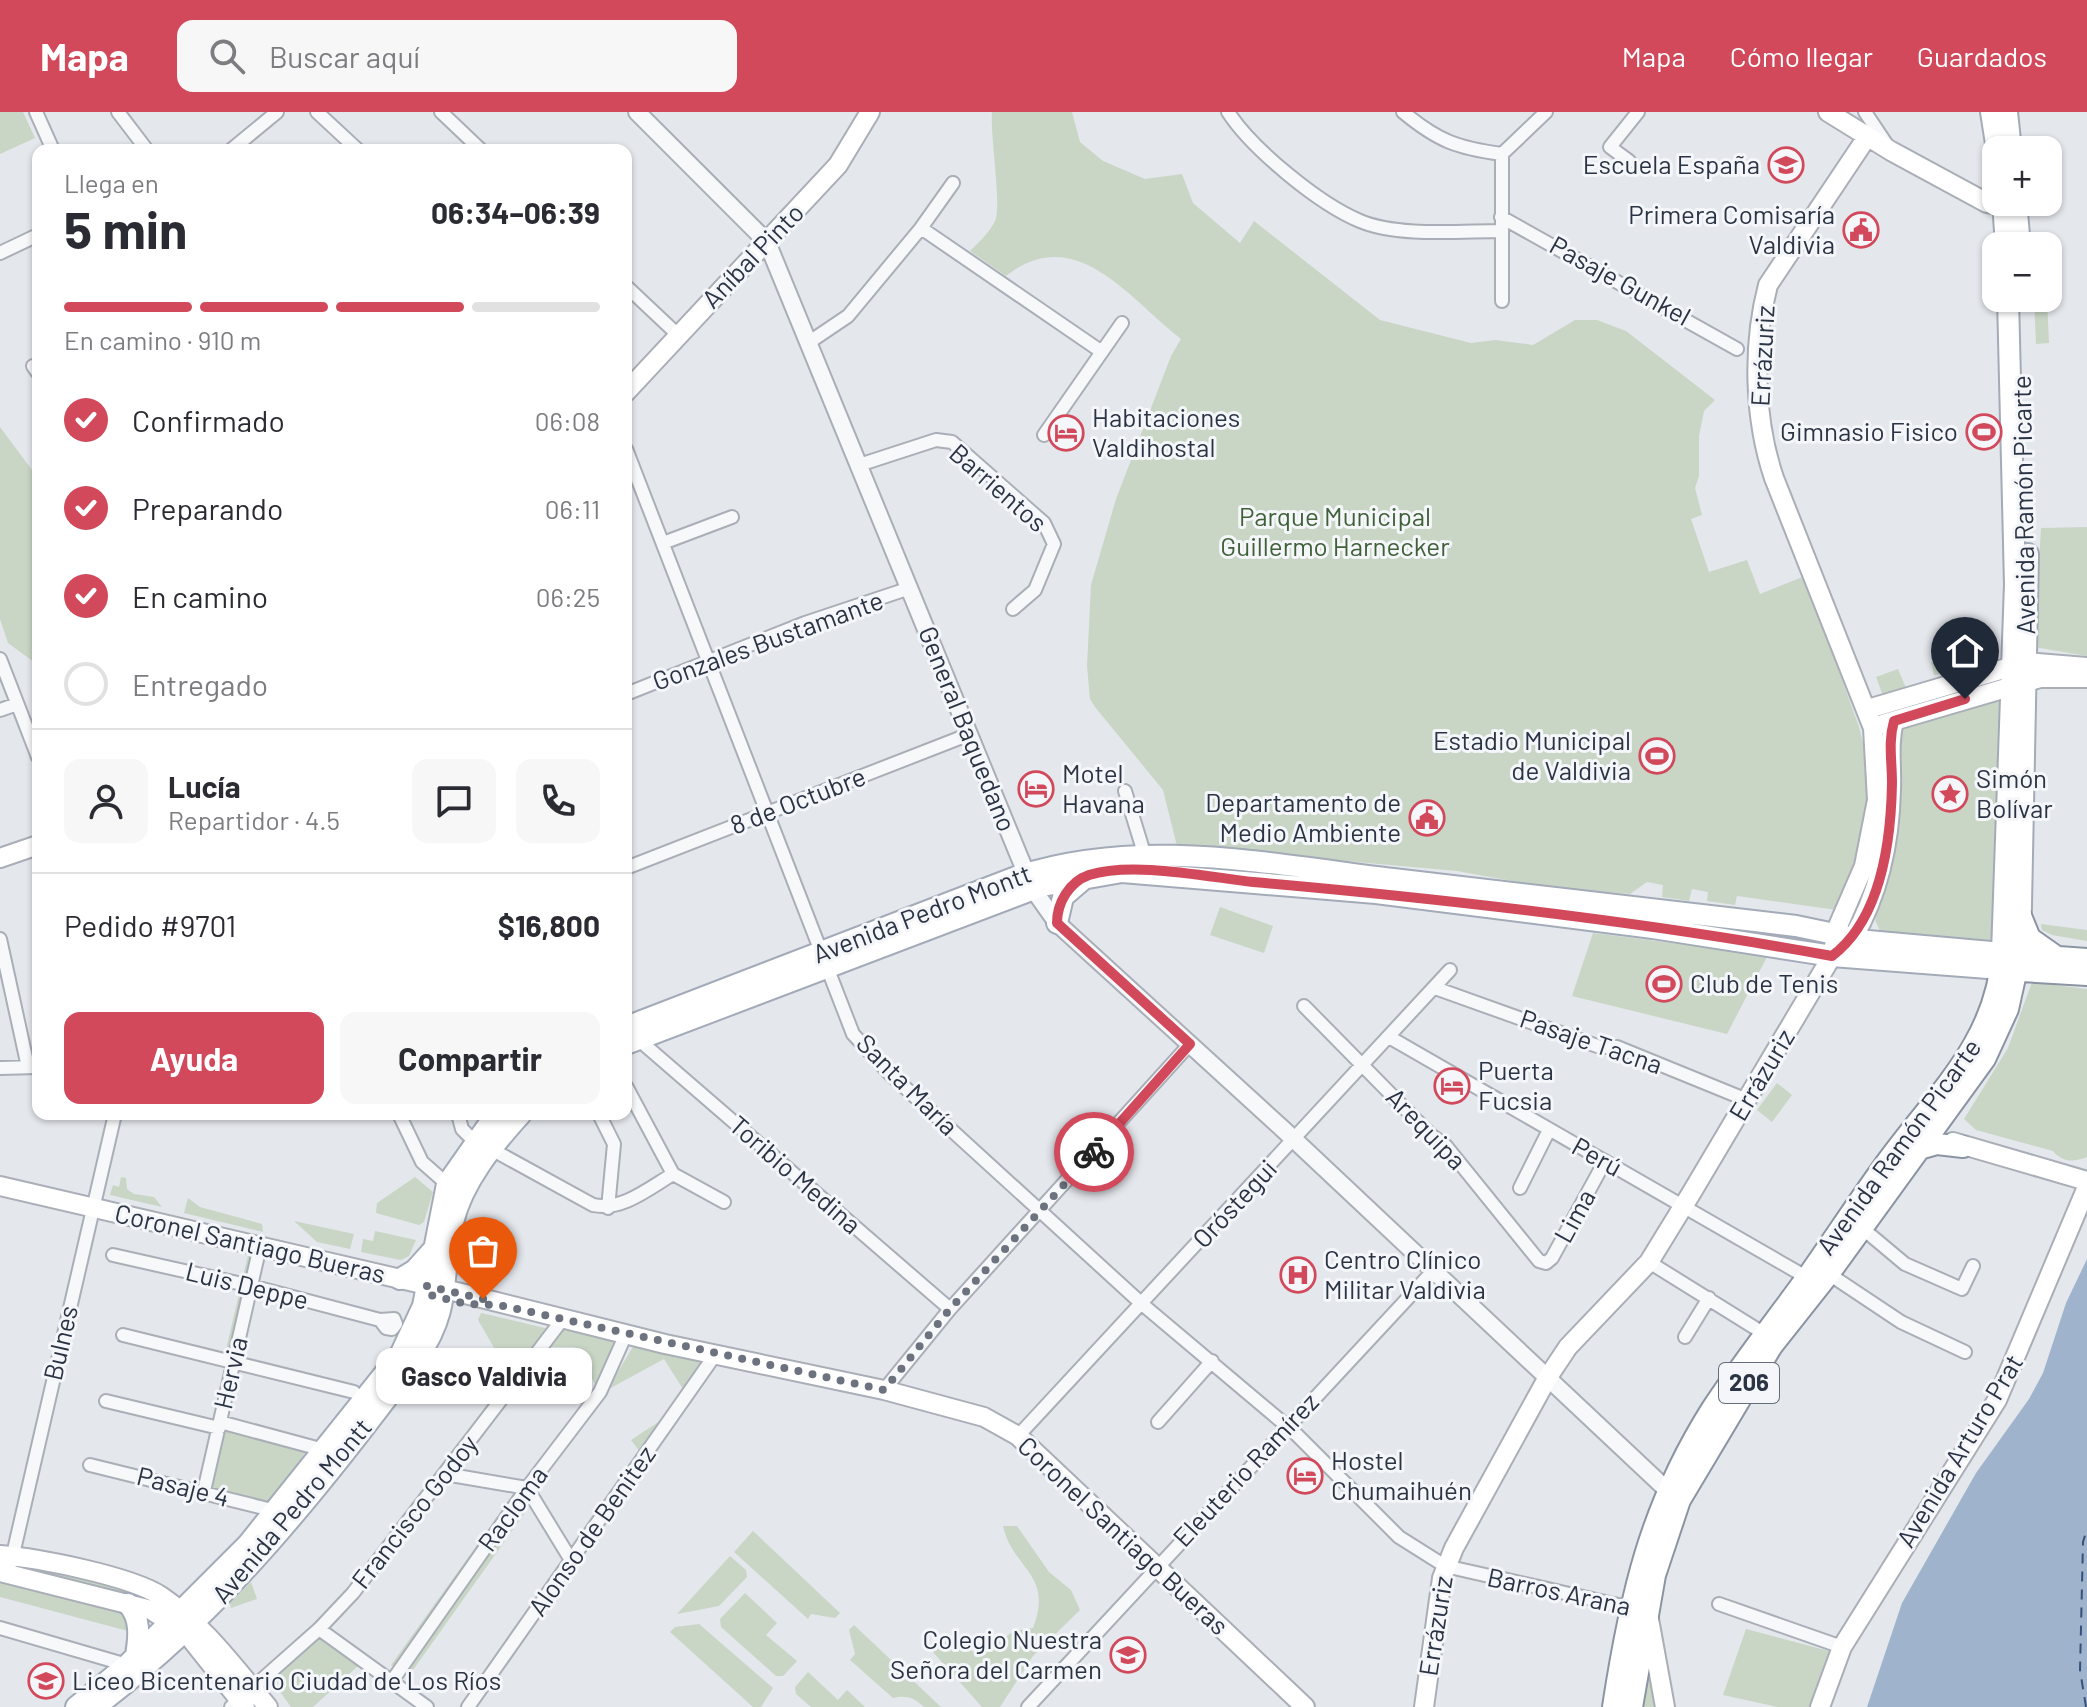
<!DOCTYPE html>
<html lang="es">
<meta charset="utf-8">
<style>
body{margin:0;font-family:Barlow,sans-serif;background:#f7f7f7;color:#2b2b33;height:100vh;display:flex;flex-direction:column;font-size:30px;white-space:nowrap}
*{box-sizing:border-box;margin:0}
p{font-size:26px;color:#7c7c81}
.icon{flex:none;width:44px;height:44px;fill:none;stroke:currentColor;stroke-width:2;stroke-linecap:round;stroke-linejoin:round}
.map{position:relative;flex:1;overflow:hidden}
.drawer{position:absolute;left:32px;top:32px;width:600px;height:976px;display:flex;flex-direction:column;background:#fff;border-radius:16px;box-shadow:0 2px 6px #0004}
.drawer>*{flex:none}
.buttons{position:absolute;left:1982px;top:24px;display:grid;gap:16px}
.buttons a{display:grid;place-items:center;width:80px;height:80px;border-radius:16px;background:#fff;box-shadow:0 2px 6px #0004;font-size:40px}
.pin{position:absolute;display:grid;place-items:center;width:68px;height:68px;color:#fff;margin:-82px -34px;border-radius:50% 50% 50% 0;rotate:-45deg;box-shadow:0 0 8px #0007}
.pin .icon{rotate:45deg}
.courier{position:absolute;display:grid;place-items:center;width:80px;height:80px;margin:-40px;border:6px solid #d1495b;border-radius:50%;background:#fff;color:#222;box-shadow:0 2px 10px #0007}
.bubble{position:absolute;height:56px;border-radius:16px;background:#fff;box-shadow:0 2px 6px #0004;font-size:26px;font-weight:700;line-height:56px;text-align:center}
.overview em{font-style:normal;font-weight:700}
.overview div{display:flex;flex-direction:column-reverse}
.overview{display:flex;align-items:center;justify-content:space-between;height:136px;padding:0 32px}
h1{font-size:52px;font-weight:700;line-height:60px}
.bar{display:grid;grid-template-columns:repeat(4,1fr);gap:12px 8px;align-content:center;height:96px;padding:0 32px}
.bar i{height:10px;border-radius:6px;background:#e1e1e2}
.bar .current{background:#d1495b}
.bar p{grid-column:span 4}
.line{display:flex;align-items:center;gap:20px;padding:0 32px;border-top:2px solid #e1e1e2}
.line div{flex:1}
.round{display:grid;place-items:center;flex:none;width:84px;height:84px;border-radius:16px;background:#f7f7f7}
ol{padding:0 32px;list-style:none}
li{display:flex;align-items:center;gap:24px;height:88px}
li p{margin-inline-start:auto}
li .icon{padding:8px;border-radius:50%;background:#d1495b;color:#fff;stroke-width:4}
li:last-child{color:#7c7c81}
li i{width:44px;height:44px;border:4px solid #e1e1e2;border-radius:50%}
.cta{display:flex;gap:16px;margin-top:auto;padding:16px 32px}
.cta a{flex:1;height:92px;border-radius:16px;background:#d1495b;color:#fff;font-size:32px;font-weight:700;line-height:92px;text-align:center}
.cta a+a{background:#f7f7f7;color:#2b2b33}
header{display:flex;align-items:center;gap:48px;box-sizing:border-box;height:112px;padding:0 40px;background:#d1495b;color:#fff}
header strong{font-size:38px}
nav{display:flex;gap:44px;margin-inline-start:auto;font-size:28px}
.search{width:560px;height:72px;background:#f7f7f7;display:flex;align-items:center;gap:20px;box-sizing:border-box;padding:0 28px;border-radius:16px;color:#7c7c81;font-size:30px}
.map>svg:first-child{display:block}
.green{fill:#c9d6c5}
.water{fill:#9fb4cc}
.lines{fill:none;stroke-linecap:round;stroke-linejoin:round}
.ferry{stroke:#34527a;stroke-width:2;stroke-dasharray:10 8;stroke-linecap:butt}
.minor-casing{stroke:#a9aeb7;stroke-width:16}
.tertiary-casing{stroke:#a9aeb7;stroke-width:20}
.secondary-casing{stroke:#a9aeb7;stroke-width:22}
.primary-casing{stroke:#a3abb8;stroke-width:24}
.trunk-casing{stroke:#8b94a3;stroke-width:24}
.minor{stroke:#f7f8fa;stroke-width:12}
.tertiary{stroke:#f7f8fa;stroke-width:16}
.secondary{stroke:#fff;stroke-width:18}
.primary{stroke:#fff;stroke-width:20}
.trunk{stroke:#fff;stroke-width:20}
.done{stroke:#6c737f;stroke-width:8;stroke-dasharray:0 14.4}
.route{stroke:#d1495b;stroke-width:10}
.labels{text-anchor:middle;stroke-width:6;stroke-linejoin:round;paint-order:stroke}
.shield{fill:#f4f6f9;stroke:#676e7b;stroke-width:2}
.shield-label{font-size:24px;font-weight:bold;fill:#2b3445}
.poi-label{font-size:26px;fill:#2b3445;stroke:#f4f6f9;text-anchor:start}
.street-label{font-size:26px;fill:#2b3445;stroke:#f4f6f9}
.park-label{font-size:26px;fill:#3f6138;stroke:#f4f6f9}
</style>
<header>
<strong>Mapa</strong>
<div class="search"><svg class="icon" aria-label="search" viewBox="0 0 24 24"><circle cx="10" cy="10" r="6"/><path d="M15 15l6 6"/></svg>Buscar aquí</div>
<nav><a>Mapa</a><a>Cómo llegar</a><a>Guardados</a></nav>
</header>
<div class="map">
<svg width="2087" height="1595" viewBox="0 0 2087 1595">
<rect width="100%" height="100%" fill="#e4e7ec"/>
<path class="green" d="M0 0H23L35 26 0 42Z
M992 0H1072L1080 30 1103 49 1145 67 1182 62 1193 91 1240 131 1254 109 1380 208 1471 231 1495 228 1533 233 1575 208H1597L1626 219 1715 288 1704 299 1699 324V364L1695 376 1702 403 1691 407 1709 460 1747 448 1760 482 1805 464 1859 615 1874 675 1864 747 1837 798 1737 784 1735 793 1707 789 1708 780 1692 777 1689 789 1662 785 1663 773 1647 770 1630 782 1545 775 1457 759 1177 734 1163 678 1095 595 1090 587 1087 554 1091 473 1116 387 1171 244 1181 227C1129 187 1076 109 1006 164L970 139C978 131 990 120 995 109 1002 95 990 24 992 0Z
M2034 186H2047L2049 231 2036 232Z
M0 315 38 366V553L8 531 0 507Z
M2087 415V544L2034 535 2041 416Z
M1931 550 1952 552 1964 559 1934 563Z
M1898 557 1906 576 1883 584 1876 565Z
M1998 584 2005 587 1996 824 1988 831 1880 819 1875 808 1884 769 1900 611Z
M1220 795 1273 814 1264 841 1210 823Z
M2041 812 2087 818V829L2052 823 2042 818Z
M1593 821 1768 843 1727 922 1572 884Z
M2032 870 2087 877V1045C2074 1050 2063 1051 2053 1039L1976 1018 1964 1007 2008 936Z
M1777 971 1792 983 1772 1010 1757 998Z
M121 1065 126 1066 127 1077 134 1082 154 1085 162 1095 110 1083 113 1073 119 1075Z
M415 1065 433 1080 424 1110 419 1113 376 1101 377 1091Z
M188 1086 200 1095 262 1112 263 1120 184 1101Z
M294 1109 354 1122 350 1137 317 1130Z
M375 1119 416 1128 409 1144 401 1148 361 1140 363 1127 373 1129Z
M248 1143 254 1144 231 1243 225 1242Z
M481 1201 549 1217 511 1265 478 1208Z
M564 1215 612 1228 616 1234 596 1274 575 1235H548Z
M634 1233 699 1248 702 1251 683 1277 664 1247 607 1278Z
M660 1309V1310L640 1340 631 1328Z
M223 1315 308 1336 292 1361 295 1365 273 1392 209 1376Z
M513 1383 517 1387 396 1557 391 1553Z
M523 1391 529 1395 408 1565 402 1561Z
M1003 1414H1017L1049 1460 1071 1478 1080 1498 1033 1544 1000 1595H982L932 1539 956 1522 973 1540 987 1538 1014 1519 1033 1516C1054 1462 1013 1458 1003 1414Z
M753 1419 840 1501 835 1506 811 1502 808 1507 734 1440Z
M730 1444 746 1458 747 1465 719 1494 677 1502Z
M25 1449 163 1488 161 1492 24 1456Z
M0 1470 129 1502 136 1528 124 1538 128 1519 0 1485Z
M251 1470 257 1487 231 1496 230 1491Z
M745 1481 777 1511 766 1523 797 1549 783 1564H776L721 1515 720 1507Z
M699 1512 773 1576 761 1595H753L670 1520 675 1515Z
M854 1513 941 1595H942H924C913 1585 907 1583 893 1586L850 1548 855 1542 849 1518Z
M1746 1517 1829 1539 1811 1595H1778L1723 1583Z
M320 1524 359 1553 313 1595H291L271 1567Z
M1646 1533 1660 1595H1640Z
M808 1560 838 1588 847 1578 865 1595H811L796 1582 795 1575Z"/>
<path class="water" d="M2087 1147V1595H1867L1902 1491 1976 1361 2029 1287 2043 1261 2066 1191Z"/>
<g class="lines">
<path class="ferry" d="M2086 1595 2080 1558 2083 1430 2087 1417"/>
<defs>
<path id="minor" d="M36 0 53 38
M118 0 147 38
M317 0 358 38
M441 0 481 38
M1228 0C1252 37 1319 92 1360 109 1398 125 1459 119 1501 119
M1403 0C1438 29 1457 36 1502 42L1546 0
M1865 0 1887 33
M231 38 277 0
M1629 49 1610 35 1638 0
M953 71 921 116 1102 240
M1501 105 1737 237
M0 141 38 123
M626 174 677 222
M1502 189V42
M808 231 848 204 921 116
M33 254 38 261
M1044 323 1122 211
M626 337 853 922 889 961 1142 1192 1294 1320 1399 1425 1445 1454 1636 1497
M859 353 936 328 952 330 1044 411 1054 432 1035 478 1013 497
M663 431 732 405
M0 547 38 645
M626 582 805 511 910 476
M0 598 17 592
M1125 679 1144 741
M626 756 970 622
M0 827 28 955
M1435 876 1600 935H1617L1747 988
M1304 894 1431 1023 1446 1034 1539 1149 1546 1151 1552 1146 1605 1049
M1389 925 1806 1165
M639 928 950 1197
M0 956 38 955
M399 1002 422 1050 447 1072
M458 1002 462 1017 474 1029
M599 1002 614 1032 608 1096
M493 1038 593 1093C622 1099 648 1077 673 1062L626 974
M673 1062 724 1090
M1520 1076 1549 1018
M1862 1116 1905 1152 1962 1177 1973 1154
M113 1143 251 1174 380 1208 394 1207 396 1212 392 1217 386 1216 380 1208
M1649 1150 1763 1221
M1829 1162 1901 1210 1965 1240
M123 1223 354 1280
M1685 1225 1709 1186
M884 1278 950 1197 1190 932
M106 1289 219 1316
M220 1310 324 1338
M1158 1310 1212 1249
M1018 1324 1450 858
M90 1353 276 1399
M445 1362 527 1376 571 1448
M204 1379 258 1143
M11 1451 115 1002
M1719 1492 1842 1535
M0 1516 127 1553
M319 1517 427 1595
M392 1569 527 1376 600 1280 626 1222
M231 1595 319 1517 353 1481 562 1208
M468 1595 715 1243
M1028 1595 1434 1158"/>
<path id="tertiary" d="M637 0 767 130 1019 744 1033 777 1057 811 1285 1019 1667 1378"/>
<path id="secondary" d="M1828 0 1891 39 1987 91 2003 94 2016 91
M626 280 838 53 870 0
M1868 597 2027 550 2087 555
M1883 612 2040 566H2087
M0 746 38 733
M1853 826C1879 781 1890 729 1891 677 1892 653 1888 632 1894 609
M1953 1030 2087 1069
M0 1074 461 1181 665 1232 884 1278 984 1305 1018 1324 1305 1595
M0 1443C38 1446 130 1464 161 1484 204 1513 235 1556 268 1595
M0 1460 151 1498 186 1521 245 1595
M1649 1507 1665 1595
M1424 1595 1442 1466 1454 1436 1548 1265 1568 1235 1649 1150 1692 1080 1832 844 1838 814 1864 754 1877 688 1873 616 1774 366C1754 307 1752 234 1768 173L1867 25
M1820 1595 1842 1535 1997 1288 2087 1075"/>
<path id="primary" d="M1991 0 1997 38
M2007 0 2011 38
M2003 90 2006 134
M2016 90 2020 134
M1057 811 1063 785 1085 766
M2020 843 2028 442
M626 915 1016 765C1138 724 1269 752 1393 767 1528 783 1662 798 1796 814L1868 829 2002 841 2015 472 2008 186
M626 932 1042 774 1122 760 1376 781 1653 816 1832 844 2001 857
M400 1167 415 1158 432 1139
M128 1492C141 1506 139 1525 136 1544
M76 1595 127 1553 248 1432 401 1241 423 1194 447 1072 496 1002
M95 1595C224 1499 322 1372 418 1245 453 1194 440 1164 453 1110 463 1069 493 1033 521 1002"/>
<path id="trunk" d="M2021 804 2030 826 2057 845
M2005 858 2087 863
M1916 1038 1937 1032 1963 1035
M1613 1595C1630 1484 1650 1395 1711 1298 1741 1252 1775 1209 1807 1165 1833 1128 1857 1091 1883 1055 1932 986 1997 931 2002 841L2087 847
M1632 1595 1655 1463 1680 1388 1772 1234 1829 1162 1985 947 2008 897 2020 843"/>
</defs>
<use href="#minor" class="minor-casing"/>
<use href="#tertiary" class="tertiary-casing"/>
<use href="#secondary" class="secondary-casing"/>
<use href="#primary" class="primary-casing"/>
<use href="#trunk" class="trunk-casing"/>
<use href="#minor" class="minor"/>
<use href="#tertiary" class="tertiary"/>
<use href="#secondary" class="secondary"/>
<use href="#primary" class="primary"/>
<use href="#trunk" class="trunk"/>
</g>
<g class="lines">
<path class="done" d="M483 1187 427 1174 426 1182 466 1192 499 1193 884 1278 950 1197 1094 1040"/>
<path class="route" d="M1094 1040 1190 932 1057 811C1057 791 1069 770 1089 763 1133 749 1207 765 1253 770 1446 787 1641 809 1832 844 1881 807 1891 728 1892 671 1892 649 1888 630 1894 609L1965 587"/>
</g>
<defs>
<symbol id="school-ring" viewBox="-11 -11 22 22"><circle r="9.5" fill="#f4f6f9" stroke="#d1495b" stroke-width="1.5"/><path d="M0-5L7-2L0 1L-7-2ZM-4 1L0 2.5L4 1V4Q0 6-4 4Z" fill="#d1495b"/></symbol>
<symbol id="civic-ring" viewBox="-11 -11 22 22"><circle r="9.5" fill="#f4f6f9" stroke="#d1495b" stroke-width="1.5"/><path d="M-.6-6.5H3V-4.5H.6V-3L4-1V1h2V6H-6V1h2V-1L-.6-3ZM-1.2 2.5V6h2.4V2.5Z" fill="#d1495b"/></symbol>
<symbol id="stadium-ring" viewBox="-11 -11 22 22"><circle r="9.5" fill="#f4f6f9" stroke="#d1495b" stroke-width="1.5"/><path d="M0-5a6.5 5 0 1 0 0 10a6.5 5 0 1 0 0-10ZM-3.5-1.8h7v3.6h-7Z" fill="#d1495b"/></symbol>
<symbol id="hotel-ring" viewBox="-11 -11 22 22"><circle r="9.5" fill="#f4f6f9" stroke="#d1495b" stroke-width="1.5"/><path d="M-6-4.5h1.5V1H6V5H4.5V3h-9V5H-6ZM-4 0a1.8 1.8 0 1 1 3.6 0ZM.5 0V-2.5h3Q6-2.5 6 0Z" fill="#d1495b"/></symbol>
<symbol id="sight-ring" viewBox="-11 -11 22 22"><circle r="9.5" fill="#f4f6f9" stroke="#d1495b" stroke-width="1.5"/><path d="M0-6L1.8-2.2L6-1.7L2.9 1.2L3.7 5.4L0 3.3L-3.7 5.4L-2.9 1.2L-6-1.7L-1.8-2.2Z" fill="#d1495b"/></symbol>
<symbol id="hospital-ring" viewBox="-11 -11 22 22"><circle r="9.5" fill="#f4f6f9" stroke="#d1495b" stroke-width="1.5"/><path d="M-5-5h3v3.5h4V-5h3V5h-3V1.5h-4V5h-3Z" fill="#d1495b"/></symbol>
</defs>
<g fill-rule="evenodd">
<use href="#school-ring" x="1766" y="33" width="40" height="40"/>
<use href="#civic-ring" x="1841" y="98" width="40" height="40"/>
<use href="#stadium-ring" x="1964" y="300" width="40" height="40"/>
<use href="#hotel-ring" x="1046" y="301" width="40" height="40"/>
<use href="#stadium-ring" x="1637" y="624" width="40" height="40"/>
<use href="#hotel-ring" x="1016" y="657" width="40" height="40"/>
<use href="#sight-ring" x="1930" y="662" width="40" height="40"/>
<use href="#civic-ring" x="1407" y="686" width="40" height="40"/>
<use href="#stadium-ring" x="1644" y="852" width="40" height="40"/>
<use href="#hotel-ring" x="1432" y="954" width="40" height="40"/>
<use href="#hospital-ring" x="1278" y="1143" width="40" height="40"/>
<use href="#hotel-ring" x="1285" y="1344" width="40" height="40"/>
<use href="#school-ring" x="1108" y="1523" width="40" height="40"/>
<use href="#school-ring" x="26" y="1549" width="40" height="40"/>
</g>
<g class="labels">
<rect class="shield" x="1719" y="1251" width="60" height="40" rx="6"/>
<g class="shield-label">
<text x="1749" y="1279">206</text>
</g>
<g class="poi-label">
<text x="1760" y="62" text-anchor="end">Escuela España</text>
<text x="1835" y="112" text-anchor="end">Primera Comisaría<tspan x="1835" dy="30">Valdivia</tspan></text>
<text x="1092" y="315">Habitaciones<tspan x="1092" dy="30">Valdihostal</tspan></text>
<text x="1958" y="329" text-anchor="end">Gimnasio Fisico</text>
<text x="1631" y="638" text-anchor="end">Estadio Municipal<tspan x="1631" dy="30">de Valdivia</tspan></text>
<text x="1062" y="671">Motel<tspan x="1062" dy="30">Havana</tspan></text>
<text x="1976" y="676">Simón<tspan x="1976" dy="30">Bolívar</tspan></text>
<text x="1401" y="700" text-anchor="end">Departamento de<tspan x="1401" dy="30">Medio Ambiente</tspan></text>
<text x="1690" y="881">Club de Tenis</text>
<text x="1478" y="968">Puerta<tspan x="1478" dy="30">Fucsia</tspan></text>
<text x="1324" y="1157">Centro Clínico<tspan x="1324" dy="30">Militar Valdivia</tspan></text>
<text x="1331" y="1358">Hostel<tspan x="1331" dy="30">Chumaihuén</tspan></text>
<text x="1102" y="1537" text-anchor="end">Colegio Nuestra<tspan x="1102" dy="30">Señora del Carmen</tspan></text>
<text x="72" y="1578">Liceo Bicentenario Ciudad de Los Ríos</text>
</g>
<g class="street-label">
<text transform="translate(753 144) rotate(-46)" y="9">Aníbal Pinto</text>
<text transform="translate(1620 169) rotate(29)" y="9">Pasaje Gunkel</text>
<text transform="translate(1763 244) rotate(-87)" y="9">Errázuriz</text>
<text transform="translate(998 376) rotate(41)" y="9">Barrientos</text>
<text transform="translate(2024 393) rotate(-91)" y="9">Avenida Ramón Picarte</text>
<text transform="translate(768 529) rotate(-20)" y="9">Gonzales Bustamante</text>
<text transform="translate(967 617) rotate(68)" y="9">General Baquedano</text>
<text transform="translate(798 689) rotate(-21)" y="9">8 de Octubre</text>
<text transform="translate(922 802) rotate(-21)" y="9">Avenida Pedro Montt</text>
<text transform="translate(1591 930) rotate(19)" y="9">Pasaje Tacna</text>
<text transform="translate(1762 963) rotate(-59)" y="9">Errázuriz</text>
<text transform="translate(907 973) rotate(45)" y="9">Santa María</text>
<text transform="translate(1426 1017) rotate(46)" y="9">Arequipa</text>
<text transform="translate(1899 1035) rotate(-54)" y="9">Avenida Ramón Picarte</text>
<text transform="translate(1597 1045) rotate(29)" y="9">Perú</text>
<text transform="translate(795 1063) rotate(41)" y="9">Toribio Medina</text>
<text transform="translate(1235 1092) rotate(-47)" y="9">Oróstegui</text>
<text transform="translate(1575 1104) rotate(-61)" y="9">Lima</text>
<text transform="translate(250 1132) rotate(13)" y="9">Coronel Santiago Bueras</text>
<text transform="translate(247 1174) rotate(14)" y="9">Luis Deppe</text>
<text transform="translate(61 1231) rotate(-77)" y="9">Bulnes</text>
<text transform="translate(231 1261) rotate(-77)" y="9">Hervia</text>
<text transform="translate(1960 1339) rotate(-59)" y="9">Avenida Arturo Prat</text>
<text transform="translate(1246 1358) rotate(-47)" y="9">Eleuterio Ramírez</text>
<text transform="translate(183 1375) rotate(14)" y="9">Pasaje 4</text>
<text transform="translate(513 1397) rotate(-54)" y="9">Racloma</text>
<text transform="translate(292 1399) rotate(-50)" y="9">Avenida Pedro Montt</text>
<text transform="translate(415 1400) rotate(-52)" y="9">Francisco Godoy</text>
<text transform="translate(592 1419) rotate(-55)" y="9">Alonso de Benitez</text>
<text transform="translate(1123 1424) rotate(43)" y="9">Coronel Santiago Bueras</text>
<text transform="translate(1559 1480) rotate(12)" y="9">Barros Arana</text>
<text transform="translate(1436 1514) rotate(-81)" y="9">Errázuriz</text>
</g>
<g class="park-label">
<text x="1335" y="414">Parque Municipal<tspan x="1335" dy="30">Guillermo Harnecker</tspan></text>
</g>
</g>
</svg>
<div class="buttons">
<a>+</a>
<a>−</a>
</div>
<div class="pin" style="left:483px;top:1187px;background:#ea580c"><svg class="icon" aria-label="bag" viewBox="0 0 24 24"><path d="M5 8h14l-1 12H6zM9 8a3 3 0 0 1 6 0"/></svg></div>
<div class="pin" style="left:1965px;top:587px;background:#1f2937"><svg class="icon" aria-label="home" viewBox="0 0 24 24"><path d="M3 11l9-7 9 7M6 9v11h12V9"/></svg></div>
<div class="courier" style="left:1094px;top:1040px"><svg class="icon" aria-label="bike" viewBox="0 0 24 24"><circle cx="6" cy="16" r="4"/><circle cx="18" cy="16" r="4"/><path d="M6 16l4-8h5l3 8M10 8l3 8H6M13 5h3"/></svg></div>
<div class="bubble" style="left:376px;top:1236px;width:216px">Gasco Valdivia</div>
<section class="drawer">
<div class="overview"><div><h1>5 min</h1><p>Llega en</p></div><em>06:34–06:39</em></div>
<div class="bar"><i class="current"></i><i class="current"></i><i class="current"></i><i></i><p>En camino · 910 m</p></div>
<ol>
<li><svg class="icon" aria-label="check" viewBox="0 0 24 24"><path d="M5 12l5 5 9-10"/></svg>Confirmado<p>06:08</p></li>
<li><svg class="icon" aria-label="check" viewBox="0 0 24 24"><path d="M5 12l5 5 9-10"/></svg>Preparando<p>06:11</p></li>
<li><svg class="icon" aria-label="check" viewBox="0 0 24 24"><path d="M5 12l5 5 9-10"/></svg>En camino<p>06:25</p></li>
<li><i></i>Entregado</li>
</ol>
<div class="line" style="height:144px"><a class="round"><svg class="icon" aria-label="person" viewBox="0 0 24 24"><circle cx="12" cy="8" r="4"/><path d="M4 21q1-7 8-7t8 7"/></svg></a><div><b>Lucía</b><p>Repartidor · 4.5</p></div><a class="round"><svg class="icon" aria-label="chat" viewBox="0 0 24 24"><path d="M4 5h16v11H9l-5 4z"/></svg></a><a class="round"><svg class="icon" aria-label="phone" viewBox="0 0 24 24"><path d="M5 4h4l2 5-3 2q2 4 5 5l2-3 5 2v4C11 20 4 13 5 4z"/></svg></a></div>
<div class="line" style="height:104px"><div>Pedido #9701</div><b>$16,800</b></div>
<div class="cta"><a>Ayuda</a><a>Compartir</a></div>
</section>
</div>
